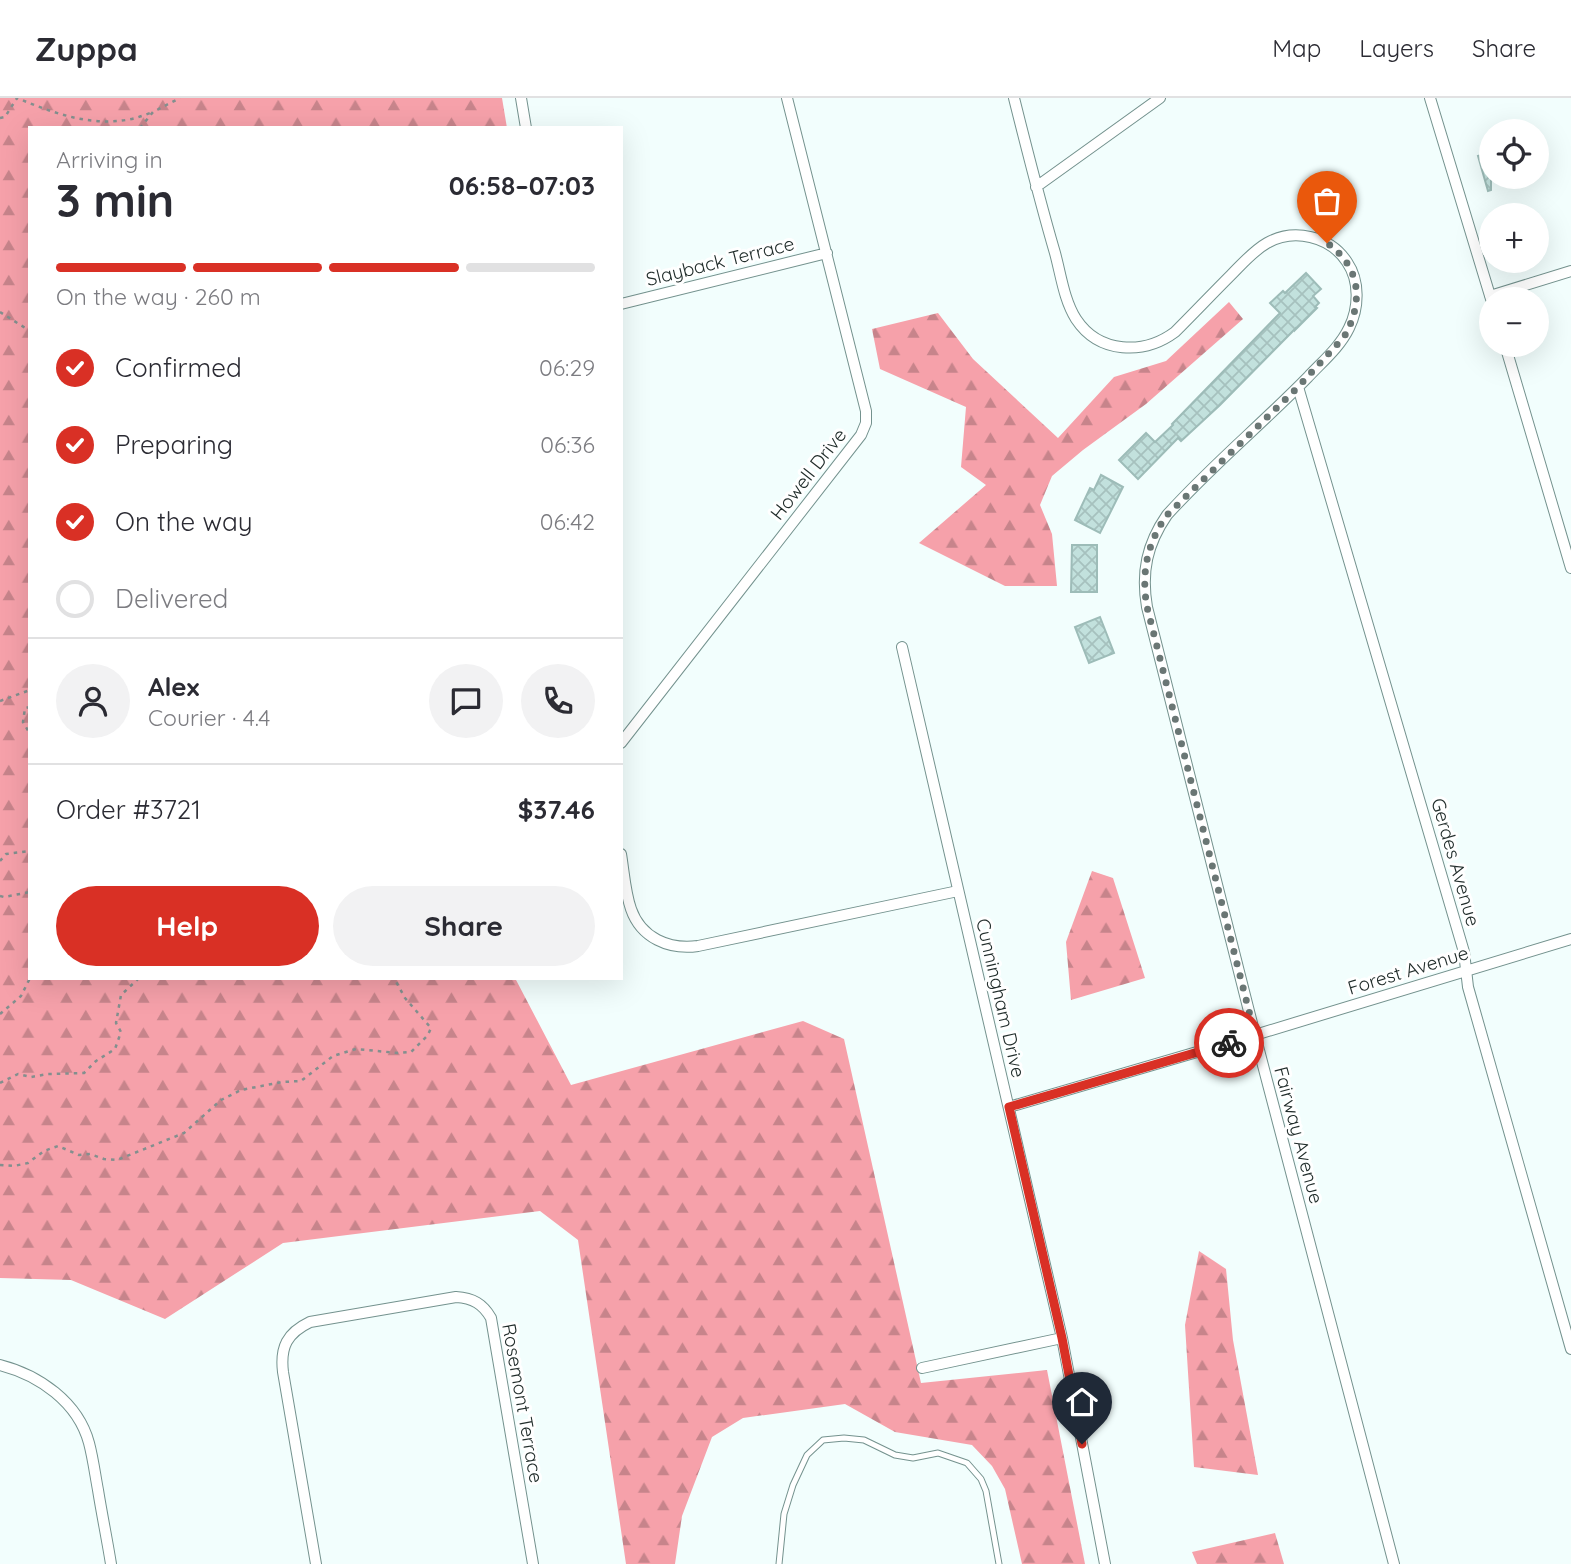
<!DOCTYPE html>
<meta charset="utf-8">
<style>
body{margin:0;font-family:Quicksand,sans-serif;background:#f2f2f3;color:#2b2b33;height:100vh;display:flex;flex-direction:column;font-size:26px;white-space:nowrap}
*{box-sizing:border-box;margin:0}
p{font-size:23px;color:#7c7c81}
.icon{flex:none;width:38px;height:38px;fill:none;stroke:currentColor;stroke-width:2;stroke-linecap:round;stroke-linejoin:round}
.map{position:relative;flex:1;overflow:hidden}
.side{position:absolute;left:28px;top:28px;width:595px;height:854px;display:flex;flex-direction:column;background:#fff;border-radius:0px;box-shadow:0 7px 28px #0002}
.side>*{flex:none}
.fabs{position:absolute;left:1479px;top:21px;display:grid;gap:14px}
.fabs a{display:grid;place-items:center;width:70px;height:70px;border-radius:50%;background:#fff;box-shadow:0 7px 28px #0002;font-size:35px}
.pin{position:absolute;display:grid;place-items:center;width:60px;height:60px;color:#fff;margin:-72px -30px;border-radius:50% 50% 50% 0;rotate:-45deg;box-shadow:0 0 7px #0007}
.pin .icon{rotate:45deg}
.courier{position:absolute;display:grid;place-items:center;width:70px;height:70px;margin:-35px;border:5px solid #d93025;border-radius:50%;background:#fff;color:#222;box-shadow:0 2px 9px #0007}
.head em{font-style:normal;font-weight:700}
.head div{display:flex;flex-direction:column-reverse}
.head{display:flex;align-items:center;justify-content:space-between;height:119px;padding:0 28px}
h1{font-size:46px;font-weight:700;line-height:52px}
.bar{display:grid;grid-template-columns:repeat(4,1fr);gap:10px 7px;align-content:center;height:84px;padding:0 28px}
.bar i{height:9px;border-radius:5px;background:#e1e1e2}
.bar .active{background:#d93025}
.bar p{grid-column:span 4}
.line{display:flex;align-items:center;gap:18px;padding:0 28px;border-top:2px solid #e1e1e2}
.line div{flex:1}
.round{display:grid;place-items:center;flex:none;width:74px;height:74px;border-radius:37px;background:#f2f2f3}
ol{padding:0 28px;list-style:none}
li{display:flex;align-items:center;gap:21px;height:77px}
li p{margin-inline-start:auto}
li .icon{padding:7px;border-radius:50%;background:#d93025;color:#fff;stroke-width:4}
li:last-child{color:#7c7c81}
li i{width:38px;height:38px;border:4px solid #e1e1e2;border-radius:50%}
.cta{display:flex;gap:14px;margin-top:auto;padding:14px 28px}
.cta a{flex:1;height:80px;border-radius:42px;background:#d93025;color:#fff;font-size:28px;font-weight:700;line-height:80px;text-align:center}
.cta a+a{background:#f2f2f3;color:#2b2b33}
header{display:flex;align-items:center;gap:42px;box-sizing:border-box;height:98px;padding:0 35px;background:#fff;border-bottom:2px solid #e1e1e2}
header strong{font-size:33px}
nav{display:flex;gap:38px;margin-inline-start:auto;font-size:24px}
.map>svg:first-child{display:block}
.forest{fill:url(#forest-firs)}
.building{fill:url(#building-cross-hatch);stroke:#9dbcb8;stroke-width:2}
.lines{fill:none;stroke-linecap:round;stroke-linejoin:round}
.service-casing{stroke:#74928e;stroke-width:7}
.minor-casing{stroke:#74928e;stroke-width:12}
.path{stroke:#838f8e;stroke-width:2.5;stroke-dasharray:3.5 5;stroke-linecap:butt}
.service{stroke:#fff;stroke-width:5}
.minor{stroke:#fff;stroke-width:10}
.done{stroke:#6a7674;stroke-width:7;stroke-dasharray:0 12.6}
.route{stroke:#d93025;stroke-width:9}
.labels{text-anchor:middle;stroke-width:6;stroke-linejoin:round;paint-order:stroke}
.street-label{font-size:19px;fill:#212d2b;stroke:#fff}
</style>
<header>
<strong>Zuppa</strong>
<nav><a>Map</a><a>Layers</a><a>Share</a></nav>
</header>
<div class="map">
<svg width="1571" height="1466" viewBox="0 0 1571 1466">
<defs>
<pattern id="forest-firs" width="22" height="20" patternUnits="userSpaceOnUse" patternTransform="scale(1.75)"><rect width="22" height="20" fill="#f6a1aa"/><path d="M5 1l3.5 6h-7zM16 11l3.5 6h-7z" fill="#c7848b"/></pattern>
<pattern id="building-cross-hatch" width="8" height="8" patternUnits="userSpaceOnUse" patternTransform="scale(1.75)"><rect width="8" height="8" fill="#c2e1dd"/><path d="M0 0l8 8M0 8l8-8" fill="none" stroke="#a6c1be"/></pattern>
</defs>
<rect width="100%" height="100%" fill="#f2fefd"/>
<path class="forest" d="M0 0H502L507 30H30V880H515L571 987 803 923 844 941 921 1285 1047 1272 1085 1466H1022L1005 1391 992 1368 972 1347 895 1334 845 1306 743 1320 712 1339 682 1418 675 1466H626L578 1142 540 1113 283 1145 165 1221 71 1182 0 1180Z
M1229 204 1243 221 1146 306 1083 352 1052 378 1040 407 1052 436 1057 488H1005L919 445 986 387 961 369 966 309 880 271 872 231 938 215 973 261 1058 340 1114 279 1166 263Z
M1092 773 1113 780 1145 880 1071 902 1066 844Z
M1199 1153 1226 1171 1233 1242 1258 1377 1194 1369 1185 1227Z
M1275 1435 1284 1466H1197L1192 1454Z"/>
<path class="building" d="M1491 54V92L1488 93 1478 58Z
M1306 175 1321 191 1313 198 1319 205 1315 209 1317 210 1295 232V231L1220 307 1181 343 1178 340 1138 381 1119 362 1146 335 1155 344 1173 327 1172 326 1280 215 1270 205 1283 193 1285 195Z
M1101 377 1123 389 1100 435 1075 422 1090 390 1094 392Z
M1072 447H1097V494H1071Z
M1100 519 1114 555 1089 565 1075 529Z"/>
<g class="lines">
<defs>
<path id="service" d="M779 1466 784 1416 793 1387 807 1357 823 1342 844 1340 864 1342 895 1357 913 1360 938 1355 967 1365 981 1381 986 1393 999 1466"/>
<path id="minor" d="M521 0 526 30
M1014 0C1027 52 1040 104 1055 155 1061 177 1064 202 1076 221 1099 256 1144 257 1175 234 1194 215 1212 196 1231 177 1242 166 1253 153 1267 145 1294 130 1330 138 1347 164 1360 183 1359 210 1349 230 1340 249 1322 264 1308 279 1262 326 1211 368 1167 417 1147 446 1141 474 1147 509L1255 937 1394 1466
M1430 0 1491 201
M1036 89 1160 0
M1490 198 1571 173
M621 206 827 155
M1505 247 1571 470
M1298 289 1464 854 1468 889 1571 1251
M902 549 1062 1240 1105 1466
M621 645 861 337 866 325V313L787 0
M621 756C624 774 625 794 631 811 641 840 669 852 698 848L958 793
M1009 1009 1255 937 1571 841
M0 1267C39 1277 78 1304 89 1345 93 1360 95 1376 98 1392 102 1417 107 1441 111 1466
M922 1270 1062 1240
M316 1466 283 1274C280 1249 287 1235 310 1224L456 1199C473 1200 483 1206 491 1220L533 1466"/>
</defs>
<use href="#service" class="service-casing"/>
<use href="#minor" class="minor-casing"/>
<path class="path" d="M0 20 5 19 17 0C51 14 87 28 126 22 135 21 144 17 153 14
M140 30 153 14 180 0
M0 214 30 233
M0 603 30 592
M30 609 25 610 23 624 30 636
M0 763 6 756 30 753
M0 798 4 799 30 794
M0 916 21 898 30 880
M0 985 18 976 31 979 48 976 84 975 96 963 115 951 121 934 116 925 121 897 139 880
M0 1067 14 1068 28 1065 44 1053 58 1048 79 1057 90 1056 104 1061 117 1062 184 1035 221 1002 241 992 282 984 301 983 333 958 356 951 398 955 411 954 428 937 431 930 405 900 394 880"/>
<use href="#service" class="service"/>
<use href="#minor" class="minor"/>
</g>
<g class="lines">
<path class="done" d="M1229 945 1255 937 1147 509C1141 475 1147 445 1167 417L1298 289 1344 239C1364 204 1361 169 1327 145"/>
<path class="route" d="M1082 1346 1062 1240 1009 1009 1229 945"/>
</g>
<g class="labels">
<g class="street-label">
<text transform="translate(720 163) rotate(-14)" y="7">Slayback Terrace</text>
<text transform="translate(808 376) rotate(-52)" y="7">Howell Drive</text>
<text transform="translate(1456 764) rotate(74)" y="7">Gerdes Avenue</text>
<text transform="translate(1408 872) rotate(-17)" y="7">Forest Avenue</text>
<text transform="translate(1001 900) rotate(77)" y="7">Cunningham Drive</text>
<text transform="translate(1299 1037) rotate(75)" y="7">Fairway Avenue</text>
<text transform="translate(523 1305) rotate(80)" y="7">Rosemont Terrace</text>
</g>
</g>
</svg>
<div class="fabs">
<a><svg class="icon" aria-label="locate" viewBox="0 0 24 24"><circle cx="12" cy="12" r="6"/><path d="M12 2v4M12 18v4M2 12h4M18 12h4"/></svg></a>
<a>+</a>
<a>−</a>
</div>
<div class="pin" style="left:1327px;top:145px;background:#ea580c"><svg class="icon" aria-label="bag" viewBox="0 0 24 24"><path d="M5 8h14l-1 12H6zM9 8a3 3 0 0 1 6 0"/></svg></div>
<div class="pin" style="left:1082px;top:1346px;background:#1f2937"><svg class="icon" aria-label="home" viewBox="0 0 24 24"><path d="M3 11l9-7 9 7M6 9v11h12V9"/></svg></div>
<div class="courier" style="left:1229px;top:945px"><svg class="icon" aria-label="bike" viewBox="0 0 24 24"><circle cx="6" cy="16" r="4"/><circle cx="18" cy="16" r="4"/><path d="M6 16l4-8h5l3 8M10 8l3 8H6M13 5h3"/></svg></div>
<section class="side">
<div class="head"><div><h1>3 min</h1><p>Arriving in</p></div><em>06:58–07:03</em></div>
<div class="bar"><i class="active"></i><i class="active"></i><i class="active"></i><i></i><p>On the way · 260 m</p></div>
<ol>
<li><svg class="icon" aria-label="check" viewBox="0 0 24 24"><path d="M5 12l5 5 9-10"/></svg>Confirmed<p>06:29</p></li>
<li><svg class="icon" aria-label="check" viewBox="0 0 24 24"><path d="M5 12l5 5 9-10"/></svg>Preparing<p>06:36</p></li>
<li><svg class="icon" aria-label="check" viewBox="0 0 24 24"><path d="M5 12l5 5 9-10"/></svg>On the way<p>06:42</p></li>
<li><i></i>Delivered</li>
</ol>
<div class="line" style="height:126px"><a class="round"><svg class="icon" aria-label="person" viewBox="0 0 24 24"><circle cx="12" cy="8" r="4"/><path d="M4 21q1-7 8-7t8 7"/></svg></a><div><b>Alex</b><p>Courier · 4.4</p></div><a class="round"><svg class="icon" aria-label="chat" viewBox="0 0 24 24"><path d="M4 5h16v11H9l-5 4z"/></svg></a><a class="round"><svg class="icon" aria-label="phone" viewBox="0 0 24 24"><path d="M5 4h4l2 5-3 2q2 4 5 5l2-3 5 2v4C11 20 4 13 5 4z"/></svg></a></div>
<div class="line" style="height:91px"><div>Order #3721</div><b>$37.46</b></div>
<div class="cta"><a>Help</a><a>Share</a></div>
</section>
</div>
